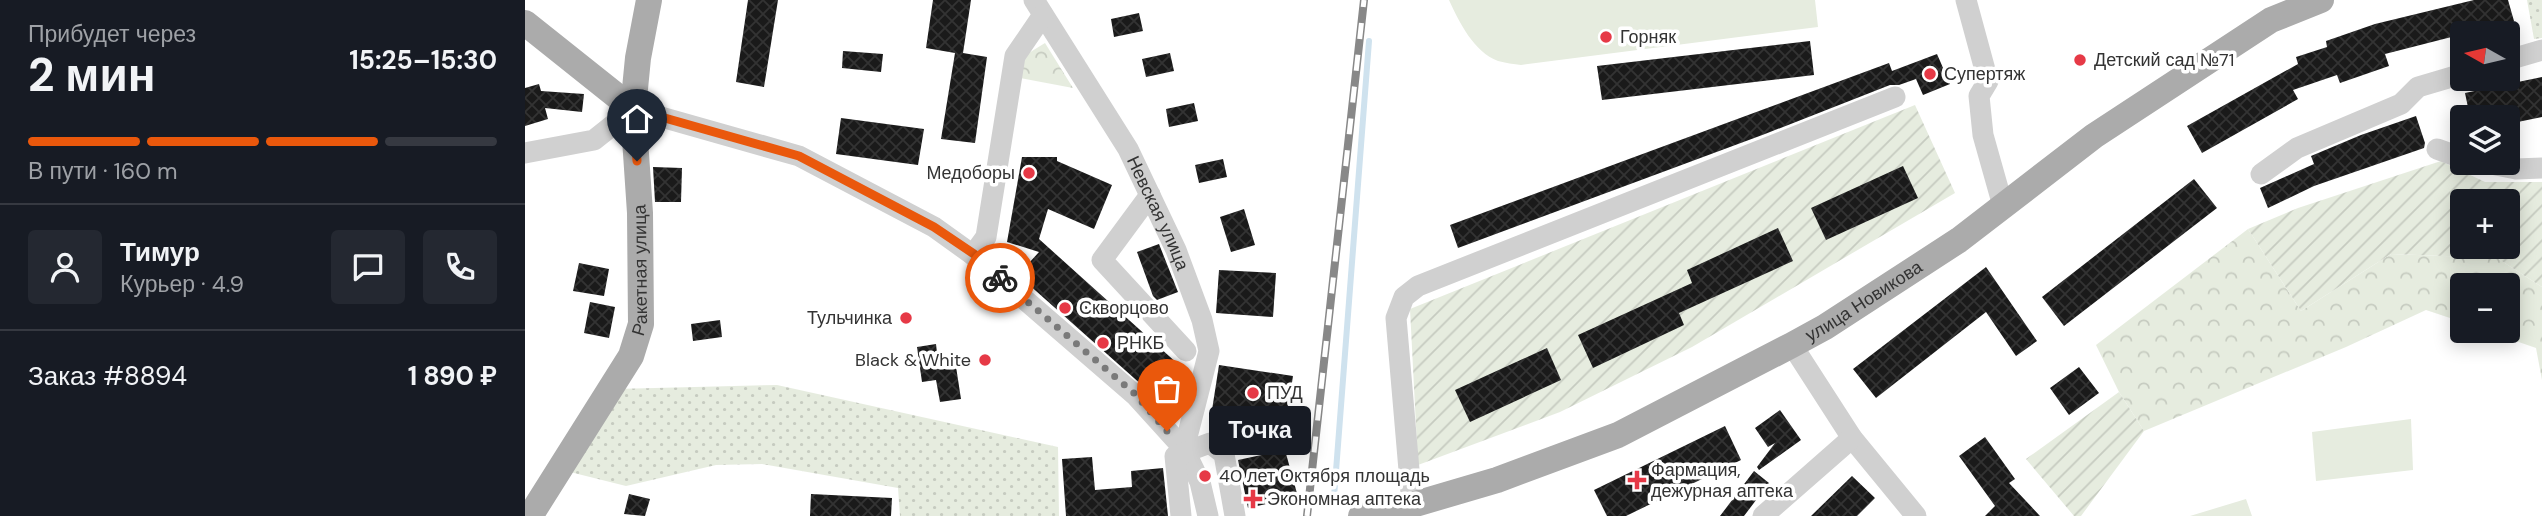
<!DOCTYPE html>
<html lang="ru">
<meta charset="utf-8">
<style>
body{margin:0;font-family:"DM Sans",sans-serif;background:#242831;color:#f1f3f6;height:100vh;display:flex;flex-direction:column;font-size:26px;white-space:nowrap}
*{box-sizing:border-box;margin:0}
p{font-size:23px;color:#9ea1a6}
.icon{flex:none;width:38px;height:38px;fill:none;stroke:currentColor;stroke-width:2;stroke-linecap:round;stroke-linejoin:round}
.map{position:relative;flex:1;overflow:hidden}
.panel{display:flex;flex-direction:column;background:#171b24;width:525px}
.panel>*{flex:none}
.needle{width:46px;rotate:278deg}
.tools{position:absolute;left:1925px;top:21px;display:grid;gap:14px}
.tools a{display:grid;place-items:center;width:70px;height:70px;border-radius:7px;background:#171b24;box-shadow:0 4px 18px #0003;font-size:35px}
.pin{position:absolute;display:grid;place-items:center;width:60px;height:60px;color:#fff;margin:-72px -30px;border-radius:50% 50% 50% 0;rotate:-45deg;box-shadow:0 0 7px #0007}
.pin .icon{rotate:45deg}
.courier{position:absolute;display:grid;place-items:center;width:70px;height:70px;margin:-35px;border:5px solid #ea580c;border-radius:50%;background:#fff;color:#222;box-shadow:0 2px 9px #0007}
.bubble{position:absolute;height:49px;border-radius:7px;background:#171b24;box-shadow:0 4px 18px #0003;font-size:23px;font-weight:700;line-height:49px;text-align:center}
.head em{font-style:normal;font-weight:700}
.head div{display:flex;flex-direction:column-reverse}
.head{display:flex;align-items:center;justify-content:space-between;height:119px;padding:0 28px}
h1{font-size:46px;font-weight:700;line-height:52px}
.bar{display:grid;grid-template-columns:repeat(4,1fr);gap:10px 7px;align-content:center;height:84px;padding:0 28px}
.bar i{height:9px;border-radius:5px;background:#363941}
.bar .active{background:#ea580c}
.bar p{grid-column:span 4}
.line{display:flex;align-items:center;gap:18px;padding:0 28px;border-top:2px solid #363941}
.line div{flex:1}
.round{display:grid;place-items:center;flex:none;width:74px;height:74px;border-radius:7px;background:#242831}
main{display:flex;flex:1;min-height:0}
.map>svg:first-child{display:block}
.grass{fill:url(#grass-dots)}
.forest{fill:url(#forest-crowns)}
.garden{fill:url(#garden-furrows);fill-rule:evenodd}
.pitch{fill:#e6ecdf}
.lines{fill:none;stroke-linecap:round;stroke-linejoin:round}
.stream{stroke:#cfe2ee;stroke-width:6}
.building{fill:url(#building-cross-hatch)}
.minor{stroke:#d0d0d0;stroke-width:21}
.major{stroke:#ababab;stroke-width:26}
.rail-casing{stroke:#888;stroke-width:8}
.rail{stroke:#fff;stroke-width:5;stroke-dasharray:16;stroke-linecap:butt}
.done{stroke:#7a7a7a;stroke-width:7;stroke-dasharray:0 12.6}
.route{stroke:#ea580c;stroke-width:9}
.poi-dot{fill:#e63946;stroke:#fff;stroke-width:2.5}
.labels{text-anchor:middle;stroke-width:7;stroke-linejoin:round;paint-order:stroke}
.poi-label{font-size:18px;fill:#333;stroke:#fff;text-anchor:start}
.street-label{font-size:18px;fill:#333;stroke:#fff}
</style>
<main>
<section class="panel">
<div class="head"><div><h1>2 мин</h1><p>Прибудет через</p></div><em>15:25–15:30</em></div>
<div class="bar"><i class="active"></i><i class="active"></i><i class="active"></i><i></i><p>В пути · 160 m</p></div>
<div class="line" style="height:126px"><a class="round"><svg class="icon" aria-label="person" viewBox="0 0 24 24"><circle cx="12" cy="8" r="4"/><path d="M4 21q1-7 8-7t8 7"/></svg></a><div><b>Тимур</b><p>Курьер · 4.9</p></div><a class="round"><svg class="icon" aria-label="chat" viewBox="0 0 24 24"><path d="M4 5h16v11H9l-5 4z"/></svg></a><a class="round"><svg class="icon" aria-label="phone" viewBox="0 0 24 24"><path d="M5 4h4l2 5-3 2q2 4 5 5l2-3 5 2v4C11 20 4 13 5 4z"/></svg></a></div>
<div class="line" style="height:91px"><div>Заказ #8894</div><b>1 890 ₽</b></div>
</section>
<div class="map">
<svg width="2017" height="516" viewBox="0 0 2017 516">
<defs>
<pattern id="grass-dots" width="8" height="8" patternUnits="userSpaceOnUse" patternTransform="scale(1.75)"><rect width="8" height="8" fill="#e6ecdf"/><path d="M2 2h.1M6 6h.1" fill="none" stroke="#c6cbc0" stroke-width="1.8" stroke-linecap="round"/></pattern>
<pattern id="forest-crowns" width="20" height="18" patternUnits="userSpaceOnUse" patternTransform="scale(1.75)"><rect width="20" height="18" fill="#e6ecdf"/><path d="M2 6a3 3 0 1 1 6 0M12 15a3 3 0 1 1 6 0" fill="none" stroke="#c6cbc0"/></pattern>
<pattern id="garden-furrows" width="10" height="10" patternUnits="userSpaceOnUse" patternTransform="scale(1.75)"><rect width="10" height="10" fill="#e6ecdf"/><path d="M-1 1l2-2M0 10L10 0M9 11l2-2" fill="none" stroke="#c6cbc0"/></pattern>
<pattern id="building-cross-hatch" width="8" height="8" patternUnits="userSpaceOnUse" patternTransform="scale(1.75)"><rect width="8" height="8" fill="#1a1a1a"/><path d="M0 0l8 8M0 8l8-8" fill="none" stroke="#333"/></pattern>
</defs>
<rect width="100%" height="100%" fill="#fff"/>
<path class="grass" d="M2002 0H2017V38L2009 39Z
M252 385 533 447 534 516H375L373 488 237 464 191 465 101 486 45 472 90 389Z"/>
<path class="forest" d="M520 43 548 88 495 78 494 59Z
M1723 229 1776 311 1866 254 1972 258 2017 287V380L2011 348 1962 331H1983V285H1937V322L1901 310 1821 347 1619 431 1594 392 1571 345Z"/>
<path class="garden" d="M1390 105 1430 193 1167 347 1035 412 893 465 885 309Z
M1916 161 1960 182H2017V287L1972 258 1866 254 1776 311 1723 229 1773 208ZM1937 201H1983V247H1937Z
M1594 392 1619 431 1556 516H1549L1501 459Z"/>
<path class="pitch" d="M924 0H1290L1293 27 996 65C989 64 980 63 973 61 949 52 934 22 924 0Z
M1886 419 1888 470 1791 481 1787 432Z
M1721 499 1727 516H1665Z"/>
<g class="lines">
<path class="stream" d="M809 497 844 41"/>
</g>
<path class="building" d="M223 0H253L239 87 211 82Z
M408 0H446L438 53 462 57 450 143 416 139 430 53 401 48Z
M1949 0H1983L1989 21 1860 54 1864 66 1815 83 1812 75 1768 90 1773 99 1677 153 1662 126 1773 64 1771 57 1802 47 1801 41 1850 24Z
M614 13 618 31 589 37 586 19Z
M1285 41 1289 75 1077 100 1072 66Z
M318 51 358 54 356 72 317 68Z
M645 53 649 71 621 77 617 59Z
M1412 54 1425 84 1398 95 1391 79 1374 85H1365L1240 134 933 248 925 225 1364 63 1367 71Z
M2017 77V117L1983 124V117H1945L1940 93Z
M14 84 16 91 59 94 57 112 20 108 23 119 0 126V88Z
M669 103 673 121 644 127 641 109Z
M1891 116 1900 143 1899 148 1789 186 1743 208 1735 188 1789 164 1786 156 1836 135Z
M316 118 399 129 393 165 311 154Z
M497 157H532V161L587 185 569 229 523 209 514 239 654 365 627 394 493 275 514 252 482 242Z
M698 159 702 177 674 183 670 165Z
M1378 166 1393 198 1301 240 1286 208Z
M128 167 157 168 156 202H130Z
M1669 179 1692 208 1539 326 1517 297Z
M719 209 730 245 706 252 695 217Z
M1253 228 1268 261 1154 313 1159 325 1068 368 1053 335 1167 283 1162 270Z
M634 244 653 292 632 300 628 296 612 252Z
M54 263 84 269 79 296 48 291Z
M1461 267 1512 341 1491 356 1461 312 1351 398 1328 369Z
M694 270 751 273 748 317 691 313Z
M65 302 90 307 84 338 59 333Z
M195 320 197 337 168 341 166 324Z
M411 344 413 362 430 360 436 399 415 402 411 380 397 382 392 347Z
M1022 348 1036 380 945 422 930 390Z
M694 365 768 376 759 435 706 428 705 424 696 422 687 410Z
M1554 367 1574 393 1544 415 1525 388Z
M1255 410 1276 440 1234 470 1232 467 1250 443 1243 447 1230 428Z
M1200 426 1216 460 1101 516H1082L1069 490Z
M1460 437 1490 479 1484 483 1515 516H1460L1470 506 1434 456Z
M760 450 773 497 723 508 713 460Z
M567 457 570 490 607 487 606 471 638 468 643 516H541L537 459Z
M1229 471 1244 483 1219 516H1195Z
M1327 476 1350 498 1332 516H1286Z
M104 494 125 499 120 516 99 514Z
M286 494 367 498 366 516H285Z"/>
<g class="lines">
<g class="minor">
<path id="s1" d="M509 0 603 149 651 250 677 320 684 351 659 449"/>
<path d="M1441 0 1463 81 1454 96 1458 135 1478 206"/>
<path d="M1983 60 2017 50"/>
<path d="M1912 149 1937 158"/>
<path d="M0 153 69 140 108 109 274 156 409 227 448 255 610 395 659 449 675 482 683 516"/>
<path d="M1961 163 1991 169 2017 168"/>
<path d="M1736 174 1772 148 1876 104 1893 87 1937 74"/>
<path d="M625 195 577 260 661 351"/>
<path d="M448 255 461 237 490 56 518 15"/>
<path d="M1267 345 1327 438 1391 516"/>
<path d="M887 505 871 318 879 297 893 286 1370 97"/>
<path d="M656 516 650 456 685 443 699 454 710 516"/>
<path d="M1238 516 1327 438"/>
</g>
<g class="major">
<path d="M0 23 108 109"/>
<path id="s2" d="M7 513 106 356 116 324 115 213 108 109 113 58 124 0"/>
<path id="s3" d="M836 516 887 505 972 480 1093 435 1267 345 1300 327 1434 240 1569 136 1746 20 1796 0"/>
</g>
<defs>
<path id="rail" d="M782 516 839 0"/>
</defs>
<use href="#rail" class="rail-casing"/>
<use href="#rail" class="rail"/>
</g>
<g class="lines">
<path class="done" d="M475 278 610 394 642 431"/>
<path class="route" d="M112 161 108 109 274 156 409 227 449 254 475 278"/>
</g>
<g class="poi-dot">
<circle cx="1081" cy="37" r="7"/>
<circle cx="1555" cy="60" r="7"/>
<circle cx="1405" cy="74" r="7"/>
<circle cx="504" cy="173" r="7"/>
<circle cx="540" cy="308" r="7"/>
<circle cx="381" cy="318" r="7"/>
<circle cx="578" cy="343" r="7"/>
<circle cx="460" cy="360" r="7"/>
<circle cx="728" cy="393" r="7"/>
<circle cx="680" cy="476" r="7"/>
<path d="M1108.5 469.5h7v7h7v7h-7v7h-7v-7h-7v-7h7z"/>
<path d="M724.5 488.5h7v7h7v7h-7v7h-7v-7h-7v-7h7z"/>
</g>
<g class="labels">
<g class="poi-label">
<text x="1095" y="43">Горняк</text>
<text x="1569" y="66">Детский сад №71</text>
<text x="1419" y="80">Супертяж</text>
<text x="490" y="179" text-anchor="end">Медоборы</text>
<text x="554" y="314">Скворцово</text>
<text x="367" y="324" text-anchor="end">Тульчинка</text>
<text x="592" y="349">РНКБ</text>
<text x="446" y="366" text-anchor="end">Black &amp; White</text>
<text x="742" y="399">ПУД</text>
<text x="1126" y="476">Фармация,<tspan x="1126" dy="21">дежурная аптека</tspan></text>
<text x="694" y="482">40 лет Октября площадь</text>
<text x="742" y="505">Экономная аптека</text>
</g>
<g class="street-label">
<text dy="6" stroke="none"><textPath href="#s1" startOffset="247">Невская улица</textPath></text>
<text dy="6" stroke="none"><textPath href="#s2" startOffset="273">Ракетная улица</textPath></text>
<text dy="6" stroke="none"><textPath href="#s3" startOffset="550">улица Новикова</textPath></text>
</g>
</g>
</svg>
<div class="tools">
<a><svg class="needle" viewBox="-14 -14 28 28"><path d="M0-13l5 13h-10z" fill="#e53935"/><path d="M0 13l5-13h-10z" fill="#9ea1a6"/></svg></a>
<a><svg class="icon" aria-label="layers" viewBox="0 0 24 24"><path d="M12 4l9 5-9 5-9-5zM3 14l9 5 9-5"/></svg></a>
<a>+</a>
<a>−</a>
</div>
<div class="pin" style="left:642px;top:431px;background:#ea580c"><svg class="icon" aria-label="bag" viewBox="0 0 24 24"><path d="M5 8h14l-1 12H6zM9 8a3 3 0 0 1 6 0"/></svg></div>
<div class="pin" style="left:112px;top:161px;background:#1f2937"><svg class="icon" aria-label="home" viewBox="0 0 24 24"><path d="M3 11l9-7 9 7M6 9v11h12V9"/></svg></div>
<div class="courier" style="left:475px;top:278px"><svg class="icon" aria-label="bike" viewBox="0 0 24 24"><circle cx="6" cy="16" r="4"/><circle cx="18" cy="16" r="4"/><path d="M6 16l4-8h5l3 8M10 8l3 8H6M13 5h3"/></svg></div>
<div class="bubble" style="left:684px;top:406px;width:102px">Точка</div>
</div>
</main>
